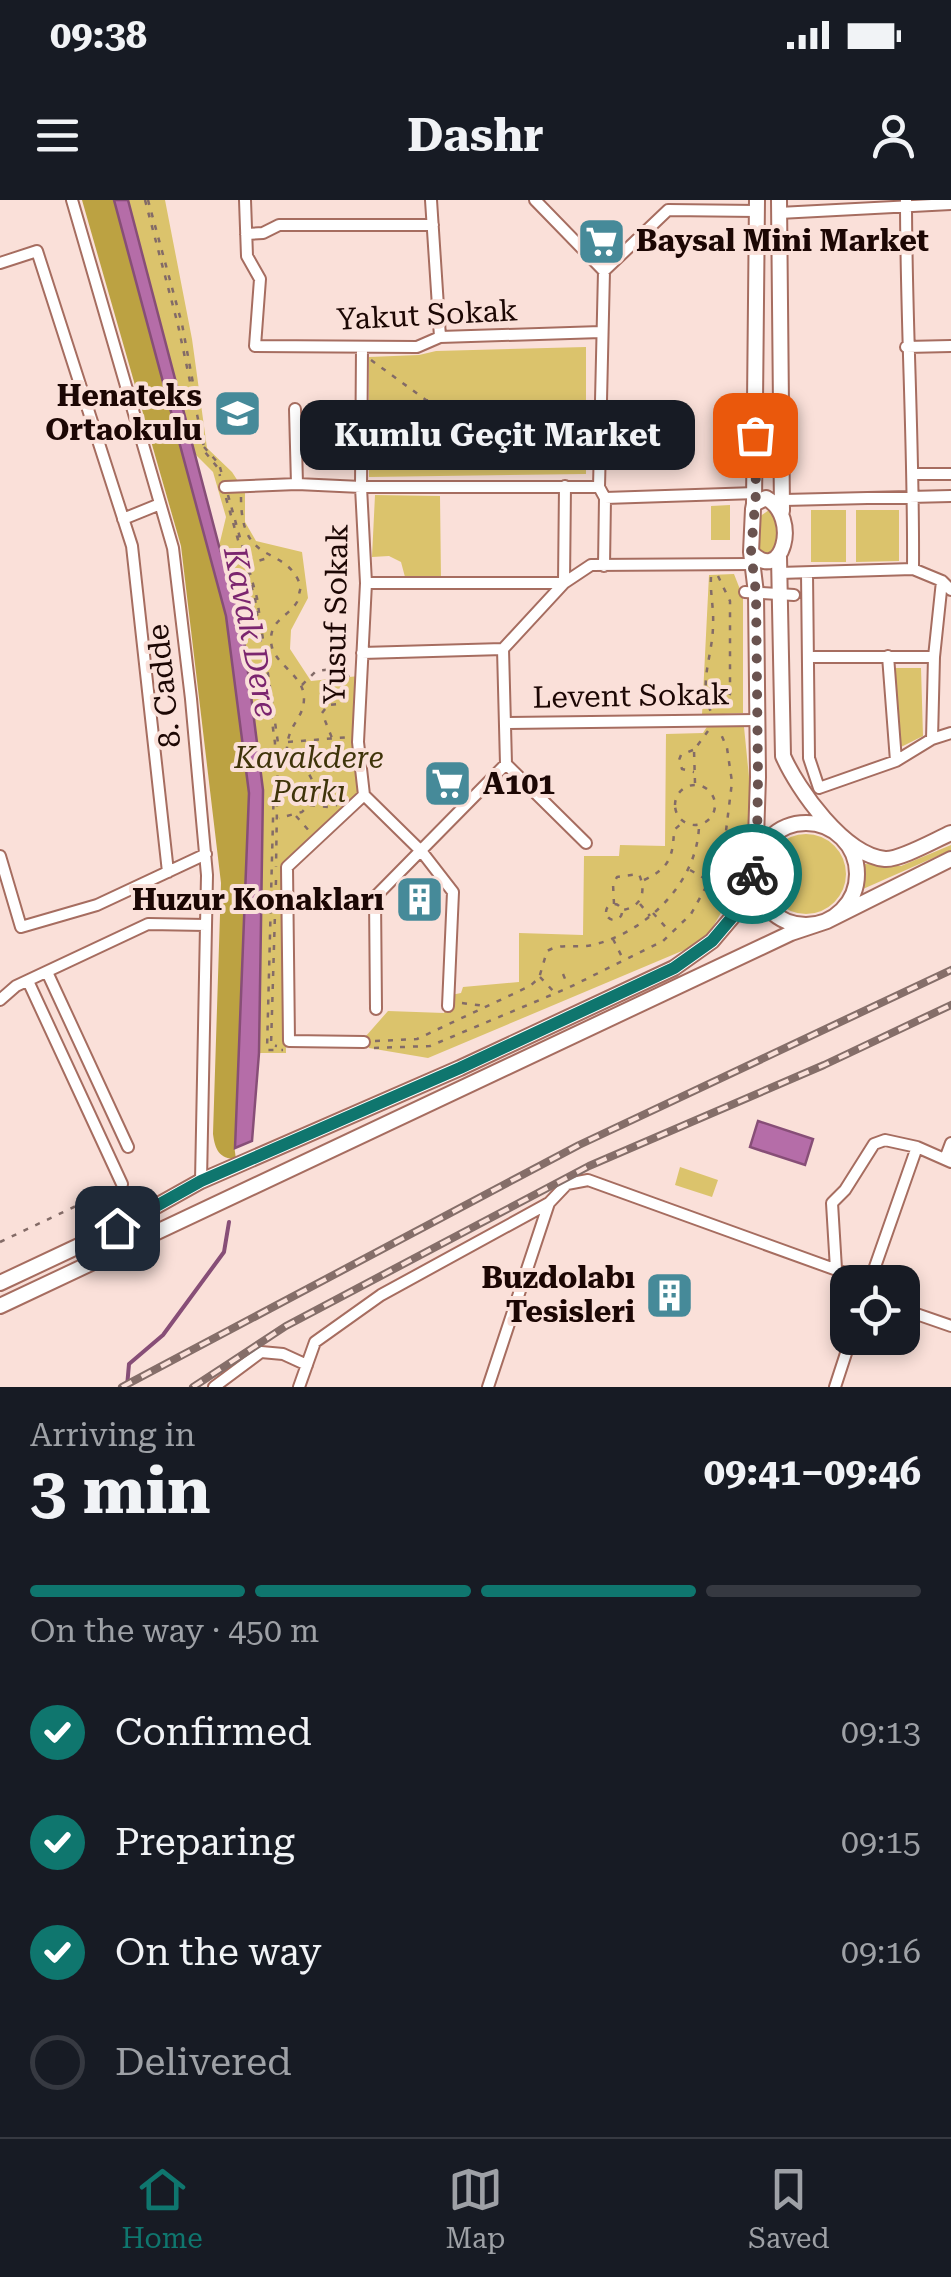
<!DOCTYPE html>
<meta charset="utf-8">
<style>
body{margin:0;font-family:"Roboto Serif",serif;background:#20242c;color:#f1f3f6;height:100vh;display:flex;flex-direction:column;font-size:38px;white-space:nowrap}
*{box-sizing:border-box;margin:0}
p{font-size:32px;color:#9ea1a6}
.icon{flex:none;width:55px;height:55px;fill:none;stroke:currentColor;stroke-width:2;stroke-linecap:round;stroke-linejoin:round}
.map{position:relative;height:1187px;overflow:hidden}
.panel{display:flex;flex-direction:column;background:#171b24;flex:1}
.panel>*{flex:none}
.tools{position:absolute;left:830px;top:1065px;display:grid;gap:20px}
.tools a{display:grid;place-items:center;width:90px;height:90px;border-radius:20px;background:#171b24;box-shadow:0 5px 15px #0003;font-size:50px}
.pin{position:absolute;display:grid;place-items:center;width:85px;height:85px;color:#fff;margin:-42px;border-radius:20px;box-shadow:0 5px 15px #0006}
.courier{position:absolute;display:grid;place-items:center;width:100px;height:100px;margin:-50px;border:8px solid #0f766e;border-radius:50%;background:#fff;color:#222;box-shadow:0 2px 12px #0007}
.bubble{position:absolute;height:70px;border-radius:20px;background:#171b24;box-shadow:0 5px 15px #0003;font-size:32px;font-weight:700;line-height:70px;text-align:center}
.overview em{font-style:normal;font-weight:700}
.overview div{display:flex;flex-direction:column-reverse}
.overview{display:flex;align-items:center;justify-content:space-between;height:170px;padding:0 30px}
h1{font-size:65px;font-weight:700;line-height:75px}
.bar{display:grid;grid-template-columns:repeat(4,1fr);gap:15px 10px;align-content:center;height:120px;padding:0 30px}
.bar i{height:12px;border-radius:8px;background:#363941}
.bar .current{background:#0f766e}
.bar p{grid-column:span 4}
ol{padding:0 30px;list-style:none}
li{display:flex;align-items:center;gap:30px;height:110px}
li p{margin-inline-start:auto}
li .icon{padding:10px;border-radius:50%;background:#0f766e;color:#fff;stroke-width:4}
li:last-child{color:#9ea1a6}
li i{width:55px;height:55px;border:5px solid #363941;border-radius:50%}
.status{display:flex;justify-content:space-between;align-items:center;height:70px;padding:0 50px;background:#171b24;direction:ltr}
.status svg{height:28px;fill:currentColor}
header{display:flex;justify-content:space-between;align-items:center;height:130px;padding:0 30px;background:#171b24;font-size:45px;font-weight:700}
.menu{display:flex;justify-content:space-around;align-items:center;height:140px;border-top:2px solid #363941;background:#171b24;font-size:28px;color:#9ea1a6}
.menu a{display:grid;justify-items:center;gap:5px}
.menu .current{color:#0f766e}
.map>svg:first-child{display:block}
.green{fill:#dbc36c}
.forest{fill:#bca242}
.water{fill:#b56da8;stroke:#874e77;stroke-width:2.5}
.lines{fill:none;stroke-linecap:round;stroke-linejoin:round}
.stream{stroke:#874e77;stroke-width:4}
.minor-casing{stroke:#a66d60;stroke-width:14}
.major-casing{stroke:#a66d60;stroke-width:18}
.path{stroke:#836b67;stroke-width:2.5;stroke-dasharray:5 8;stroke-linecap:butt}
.minor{stroke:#fff;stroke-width:10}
.major{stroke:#fff;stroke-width:14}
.rail-casing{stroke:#856e69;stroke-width:8}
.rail{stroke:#fae0d9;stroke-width:4;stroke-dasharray:11;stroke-linecap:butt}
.done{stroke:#6a534f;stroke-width:10;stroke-dasharray:0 18}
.route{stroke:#0f766e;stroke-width:12}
.labels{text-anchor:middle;stroke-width:8;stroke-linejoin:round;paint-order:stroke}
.poi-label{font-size:30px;font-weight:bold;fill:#1c0704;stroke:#fae0d9;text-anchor:end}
.street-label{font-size:30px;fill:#1c0704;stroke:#fae0d9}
.park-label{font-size:30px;font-style:italic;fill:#3f340a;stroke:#fae0d9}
.water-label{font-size:32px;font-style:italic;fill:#7b256f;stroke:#fae0d9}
</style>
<div class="status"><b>09:38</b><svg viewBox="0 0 49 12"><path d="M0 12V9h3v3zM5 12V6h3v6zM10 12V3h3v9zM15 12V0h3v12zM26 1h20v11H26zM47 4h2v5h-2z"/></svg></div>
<header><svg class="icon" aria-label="menu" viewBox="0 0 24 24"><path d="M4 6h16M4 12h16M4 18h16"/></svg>Dashr<svg class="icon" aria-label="person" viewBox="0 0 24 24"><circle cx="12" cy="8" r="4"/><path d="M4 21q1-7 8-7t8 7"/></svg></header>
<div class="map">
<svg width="951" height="1187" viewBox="0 0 951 1187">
<rect width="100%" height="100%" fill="#fae0d9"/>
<path class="green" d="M128 0H165L192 139 207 248 232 272 245 292V322L256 341 302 352 308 398 291 430 290 449 311 481 359 476 352 533 361 593 284 666 286 853H259L263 590 240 409 219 346 226 317 213 272 195 254Z
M586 147V274L369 277V157L419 155 436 151Z
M375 295 440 296 441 378 405 377 401 362 389 356 372 357Z
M730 305V340H711V306Z
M769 310C780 319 778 336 776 349L765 357 757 349 759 317Z
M811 310H846V362H811Z
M856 310H899V361L856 362Z
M734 374 743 397V513L702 515 709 375Z
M895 468H921L923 536 901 547Z
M708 525 744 527 750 587 748 661 744 674 708 735 689 748 428 858 369 848 366 836 388 811 444 813 451 795 461 793 463 787 519 782V733L583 735 584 656H619L620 645 665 646 666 534 703 533Z
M766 674a40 40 0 1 1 80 0a40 40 0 1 1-80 0Z
M951 645V650L863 689 865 664 901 666Z
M680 967 718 980 712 997 675 985Z"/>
<path class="forest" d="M82 0H114L226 416 244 543 249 593 239 913 234 945 236 959C219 959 215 949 213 934L221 683 181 346Z"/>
<path class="water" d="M114 0H128L219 346 240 409 263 590 259 853 252 941 235 948 249 593 226 416Z
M758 921 813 939 805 965 750 947Z"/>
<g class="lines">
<path class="stream" d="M127 1187 129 1164 163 1135 224 1052 229 1022"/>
<defs>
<path id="minor" d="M72 0 173 348 191 499 207 675 201 981
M245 0 247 56 260 79 255 146 417 147 440 137 601 132
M431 0 440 137
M535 0 604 71 599 287
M906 0C906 123 914 246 913 369
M779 13 951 4
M246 34 263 33 279 25H433
M0 63 37 51 132 346 168 672
M604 71 668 10 757 11
M362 147 361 287H599L605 298
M906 147 951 146
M295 209 297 284
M913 274H951
M225 287 297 284 361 287 366 383 358 542 364 595 422 652 453 692 448 806
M605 298 756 293
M784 300 951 296
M123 319 160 304
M604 366 605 298
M779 373 913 369 942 381 951 390
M807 373 809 558 819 588 896 561 932 539 951 533
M366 383H564L591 365 752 364
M745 392 794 395
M362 453 503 449
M888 456 896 561
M808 457H934
M506 523 757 520
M932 539 934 457 942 381
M506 564 586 643
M364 595 287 667 289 841 364 842
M0 656 21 727 97 705 206 654
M47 772 128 947
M28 781 122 984
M0 800 16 786 148 724 206 725
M376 809 375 697 506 564 503 449 564 383 565 286
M945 959 951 943
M836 1069 832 1003 845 990 874 944 885 940 917 947 951 962
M870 1081 917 947
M902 1109 951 1126
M214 1187 261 1152 283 1154 307 1165
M299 1187 315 1142 381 1095 549 1003 567 984 588 980 870 1082
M488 1187 549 1003
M835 1187 851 1138"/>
<path id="major" d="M779 0 782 311
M766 298C801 317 782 386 751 352L753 309 754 304Z
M754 304 757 0
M779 357 783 556C798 590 844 655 885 659 900 660 935 640 951 633
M755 674a51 51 0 1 1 102 0a51 51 0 1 1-102 0Z
M0 1083 117 1028 201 981 460 868 674 768 712 741 734 715 755 669 758 577 756 393 751 352
M0 1106 791 733 827 721 951 659"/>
</defs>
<use href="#minor" class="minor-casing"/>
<use href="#major" class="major-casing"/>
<path class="path" d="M145 0 178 125 205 252 218 268 220 276
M148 0 182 124 198 210
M371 160 426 200 453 204 541 250 587 266
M204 247 219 264 223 278
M228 295 257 398 278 543 276 667
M241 297C241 370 286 342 301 387 299 392 299 397 297 402 289 416 271 420 271 439 270 464 304 473 304 498 304 521 285 524 287 556
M226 298 255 399 275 543 267 850H283
M247 364 268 358
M718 376 730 401V494L725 509
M711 377C710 393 714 409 713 425 713 455 698 483 711 512
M302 485 316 471 341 468 349 477
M288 542 350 537
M693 550 681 555 679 560 682 569 694 572
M278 556H290C312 572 324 589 302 612L279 618
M333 563 332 538 322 513 328 505 340 504 350 498
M311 571 333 563 351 568
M695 583 694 550 708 531
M675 605a20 20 0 1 1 40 0a20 20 0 1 1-40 0Z
M310 605 328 607 337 605
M296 616 311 633
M690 670 709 681
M276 680 271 845 277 846
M644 680C670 668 673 656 674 630L682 623
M606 712a8 8 0 1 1 16 0a8 8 0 1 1-16 0Z
M614 704 613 684 617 677 639 674C646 691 643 706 623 710
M640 704 650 716
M653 713 670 732
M613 739 623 759
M563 774 568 786
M540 777 555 793
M462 803 485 806
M375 841 417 839 530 786 539 778 547 751C563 742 576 749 592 745 646 733 698 682 699 625
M374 848 430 846 568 788 663 741 691 714 716 669 725 639 732 582 727 548 720 532
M0 1042 112 989"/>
<use href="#minor" class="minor"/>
<use href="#major" class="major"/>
<defs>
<path id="rail" d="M122 1187 579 945 951 770
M193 1187 286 1126 589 966 824 865 951 805"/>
</defs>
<use href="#rail" class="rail-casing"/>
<use href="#rail" class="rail"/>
</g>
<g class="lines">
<path class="done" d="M752 674 757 643 758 578 756 393 751 352 756 293 755 235"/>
<path class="route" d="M117 1028 201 981 460 868 674 768 712 741 734 715 752 674"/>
</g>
<defs>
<symbol id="supermarket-square" viewBox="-11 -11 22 22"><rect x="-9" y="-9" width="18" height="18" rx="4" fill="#468a99" stroke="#fae0d9"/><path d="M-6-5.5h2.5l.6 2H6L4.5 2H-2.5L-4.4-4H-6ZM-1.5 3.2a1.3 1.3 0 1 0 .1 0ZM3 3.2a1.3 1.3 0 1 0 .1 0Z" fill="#fff"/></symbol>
<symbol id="school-square" viewBox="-11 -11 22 22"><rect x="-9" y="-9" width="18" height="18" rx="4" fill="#468a99" stroke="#fae0d9"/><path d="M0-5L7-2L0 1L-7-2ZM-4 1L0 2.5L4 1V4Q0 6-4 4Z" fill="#fff"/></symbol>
<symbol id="building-square" viewBox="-11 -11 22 22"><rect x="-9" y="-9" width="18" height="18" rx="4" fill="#468a99" stroke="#fae0d9"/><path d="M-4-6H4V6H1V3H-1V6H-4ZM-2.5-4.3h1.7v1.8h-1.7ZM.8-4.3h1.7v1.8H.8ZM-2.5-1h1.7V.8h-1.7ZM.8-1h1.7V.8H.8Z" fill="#fff"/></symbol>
</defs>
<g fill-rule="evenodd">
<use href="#supermarket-square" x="574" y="14" width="55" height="55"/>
<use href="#school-square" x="210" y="186" width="55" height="55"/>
<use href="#supermarket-square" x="420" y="556" width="55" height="55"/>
<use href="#building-square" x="392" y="672" width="55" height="55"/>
<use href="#building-square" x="642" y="1068" width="55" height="55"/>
</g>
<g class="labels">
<g class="poi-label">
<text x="636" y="51" text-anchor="start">Baysal Mini Market</text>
<text x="202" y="206">Henateks<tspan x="202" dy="34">Ortaokulu</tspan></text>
<text x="483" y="594" text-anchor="start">A101</text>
<text x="384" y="710">Huzur Konakları</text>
<text x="635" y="1088">Buzdolabı<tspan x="635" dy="34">Tesisleri</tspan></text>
</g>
<g class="street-label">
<text transform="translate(427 115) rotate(-3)" y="10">Yakut Sokak</text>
<text transform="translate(336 414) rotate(-89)" y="10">Yusuf Sokak</text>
<text transform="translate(164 486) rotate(-96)" y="10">8. Cadde</text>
<text transform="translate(631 496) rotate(-1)" y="10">Levent Sokak</text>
</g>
<g class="park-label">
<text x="309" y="568">Kavakdere<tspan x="309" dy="34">Parkı</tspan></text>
</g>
<g class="water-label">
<text transform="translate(251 432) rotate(79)" y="11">Kavak Dere</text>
</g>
</g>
</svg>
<div class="tools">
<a><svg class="icon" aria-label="locate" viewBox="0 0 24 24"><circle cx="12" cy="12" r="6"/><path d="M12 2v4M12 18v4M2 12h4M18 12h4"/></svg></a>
</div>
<div class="pin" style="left:755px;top:235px;background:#ea580c"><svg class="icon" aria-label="bag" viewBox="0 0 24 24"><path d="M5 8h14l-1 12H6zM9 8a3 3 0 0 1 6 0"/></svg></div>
<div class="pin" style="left:117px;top:1028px;background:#1f2937"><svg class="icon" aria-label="home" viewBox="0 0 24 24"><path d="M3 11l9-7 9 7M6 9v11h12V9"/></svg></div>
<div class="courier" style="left:752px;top:674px"><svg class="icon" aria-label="bike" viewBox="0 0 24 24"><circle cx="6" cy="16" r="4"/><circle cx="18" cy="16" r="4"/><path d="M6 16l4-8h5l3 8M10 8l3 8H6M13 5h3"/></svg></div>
<div class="bubble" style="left:300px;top:200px;width:395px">Kumlu Geçit Market</div>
</div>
<section class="panel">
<div class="overview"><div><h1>3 min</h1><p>Arriving in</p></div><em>09:41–09:46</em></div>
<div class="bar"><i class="current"></i><i class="current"></i><i class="current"></i><i></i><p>On the way · 450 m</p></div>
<ol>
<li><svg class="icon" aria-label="check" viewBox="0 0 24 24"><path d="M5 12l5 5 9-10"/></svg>Confirmed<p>09:13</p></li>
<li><svg class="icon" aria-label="check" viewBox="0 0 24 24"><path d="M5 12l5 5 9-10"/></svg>Preparing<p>09:15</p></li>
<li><svg class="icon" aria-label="check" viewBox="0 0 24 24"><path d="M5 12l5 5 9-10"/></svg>On the way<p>09:16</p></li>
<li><i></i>Delivered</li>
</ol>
</section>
<nav class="menu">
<a class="current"><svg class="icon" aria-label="home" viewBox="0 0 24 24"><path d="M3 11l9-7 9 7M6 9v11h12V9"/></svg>Home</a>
<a><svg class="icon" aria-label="map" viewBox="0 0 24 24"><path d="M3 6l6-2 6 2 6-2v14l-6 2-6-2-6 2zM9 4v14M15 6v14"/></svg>Map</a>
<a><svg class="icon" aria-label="saved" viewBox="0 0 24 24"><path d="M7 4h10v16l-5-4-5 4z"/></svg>Saved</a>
</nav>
